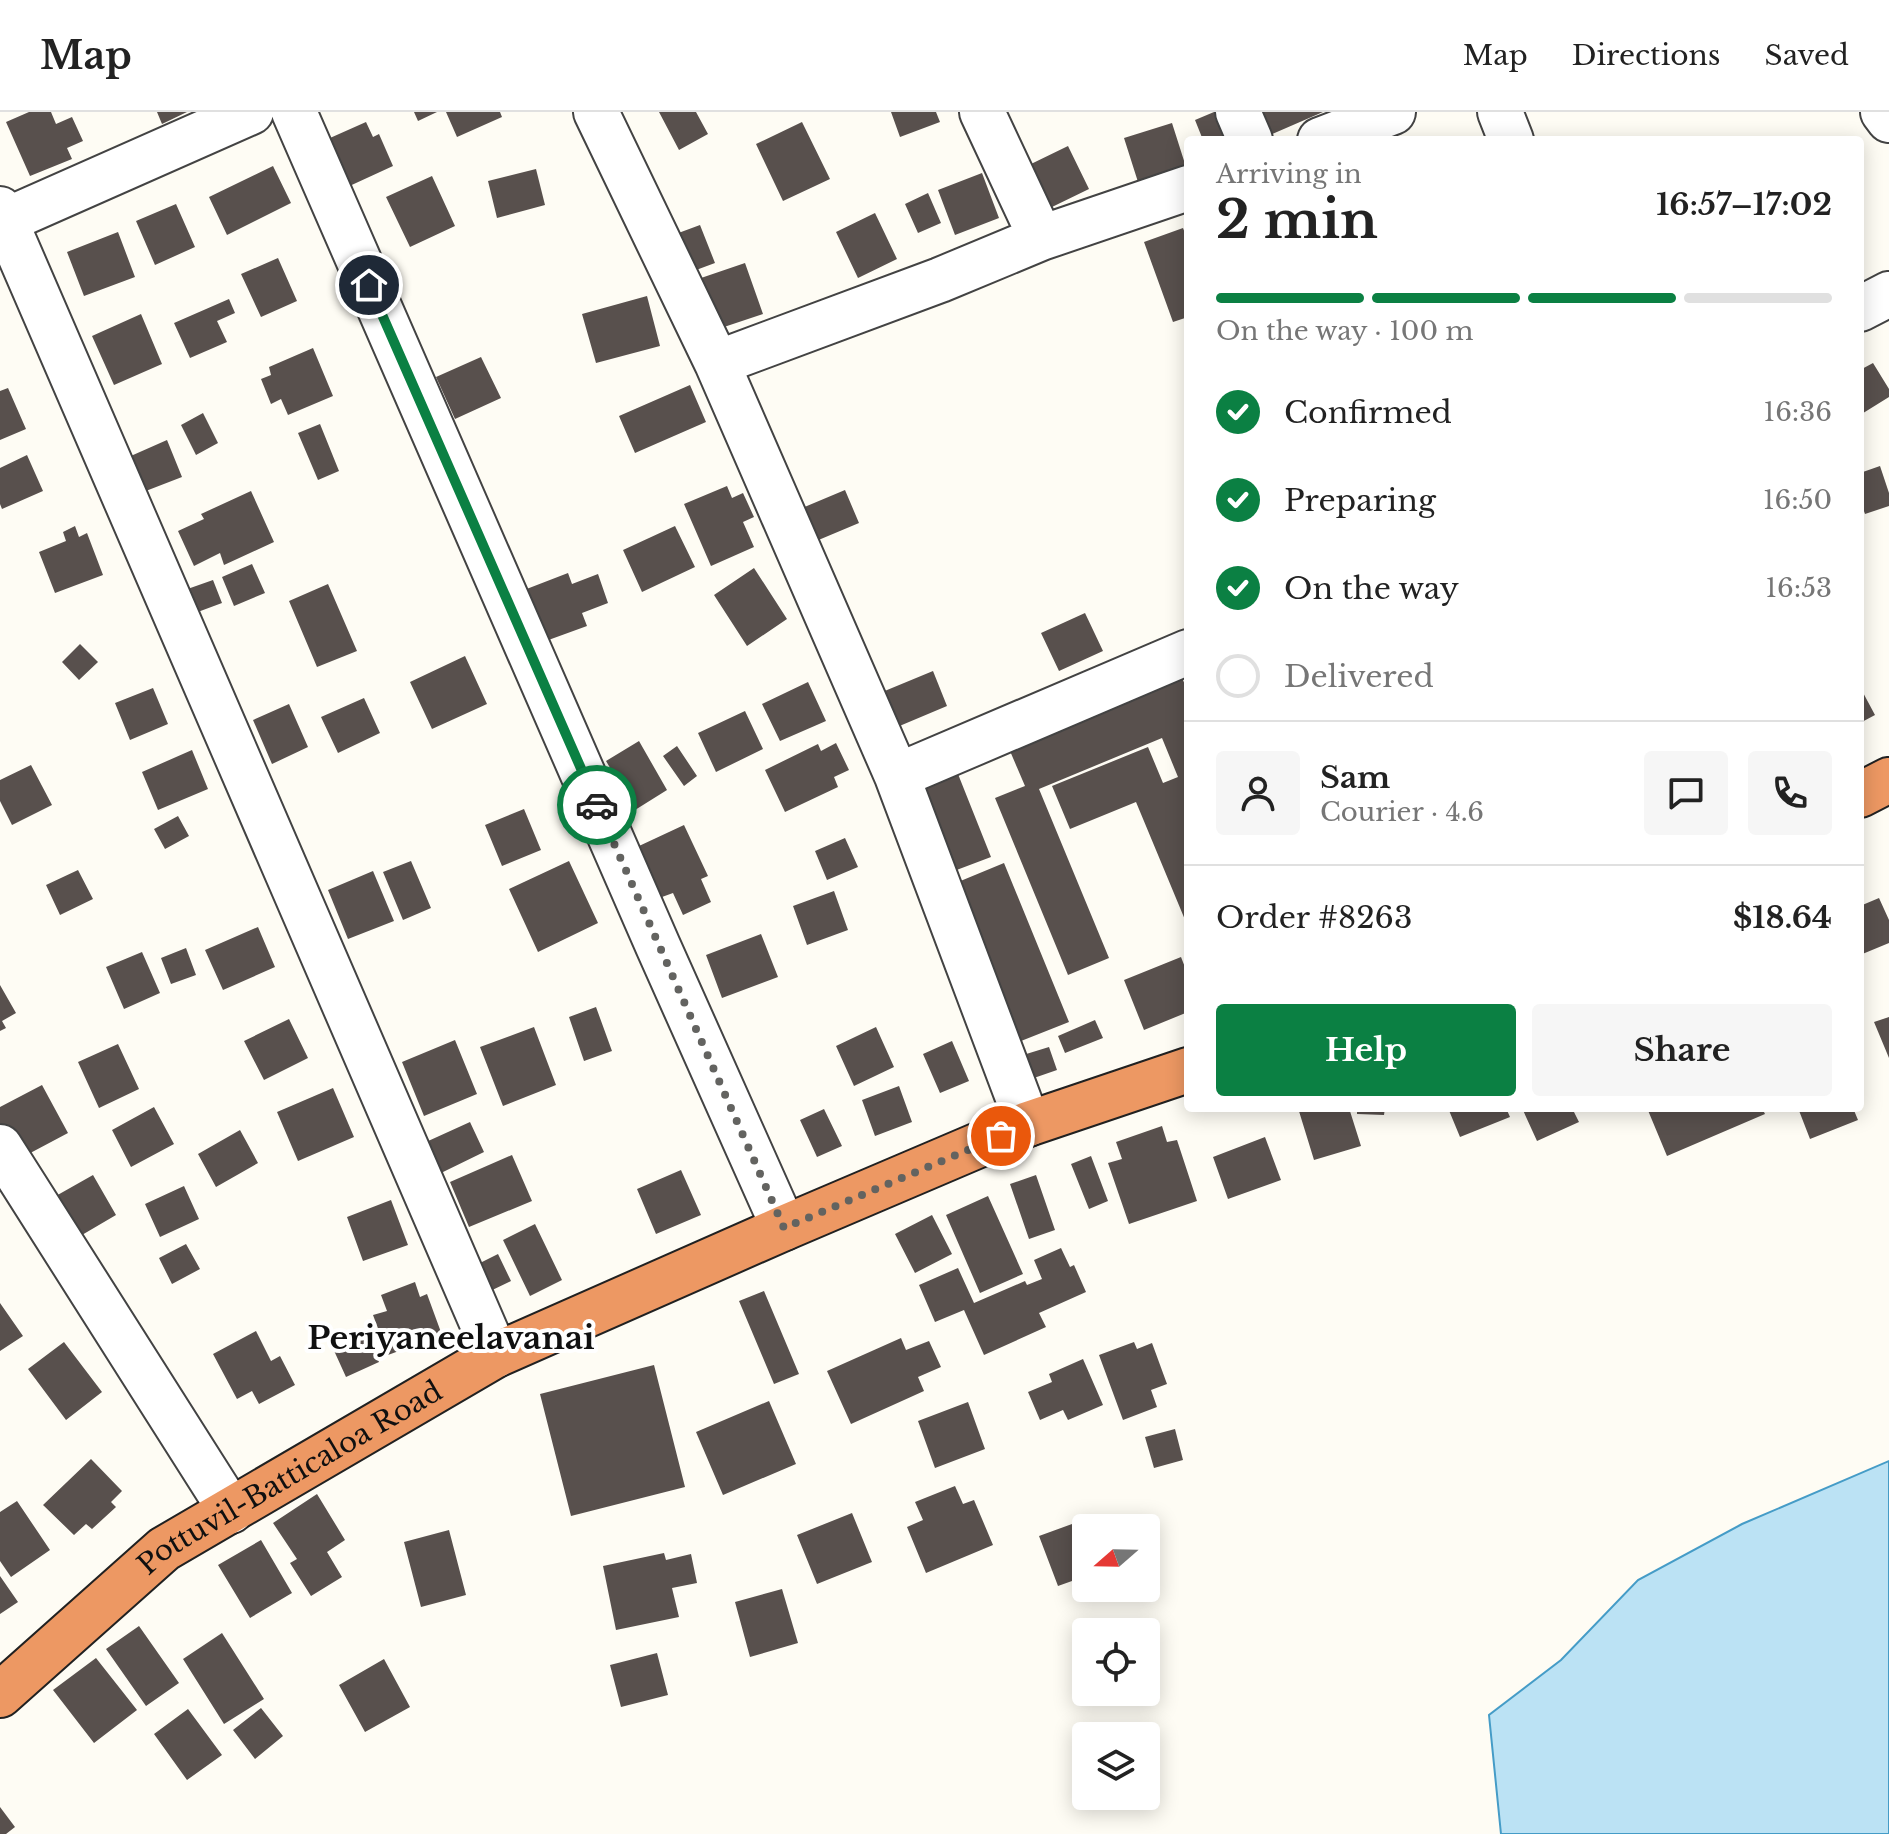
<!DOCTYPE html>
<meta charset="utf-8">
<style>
body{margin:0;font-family:"Libre Baskerville",serif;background:#f6f6f6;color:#222;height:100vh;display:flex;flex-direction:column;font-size:30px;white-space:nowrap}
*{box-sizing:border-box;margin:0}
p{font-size:26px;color:#767676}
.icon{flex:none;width:44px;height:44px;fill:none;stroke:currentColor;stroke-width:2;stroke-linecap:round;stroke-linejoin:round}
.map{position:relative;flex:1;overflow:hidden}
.sheet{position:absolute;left:1184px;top:24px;width:680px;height:976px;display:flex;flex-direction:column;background:#fff;border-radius:8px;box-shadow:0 4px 20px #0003}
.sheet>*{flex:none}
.needle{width:52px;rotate:250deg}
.controls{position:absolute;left:1072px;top:1402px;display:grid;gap:16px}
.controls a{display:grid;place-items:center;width:88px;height:88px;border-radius:8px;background:#fff;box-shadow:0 4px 20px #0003;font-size:40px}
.pin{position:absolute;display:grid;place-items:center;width:68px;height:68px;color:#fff;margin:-34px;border:4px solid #fff;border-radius:50%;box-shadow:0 2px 8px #0007}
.courier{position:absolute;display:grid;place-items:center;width:80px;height:80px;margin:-40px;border:6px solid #0b8043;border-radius:50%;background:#fff;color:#222;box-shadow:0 2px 10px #0007}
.head em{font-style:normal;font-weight:800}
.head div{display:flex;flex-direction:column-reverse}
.head{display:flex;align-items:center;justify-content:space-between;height:136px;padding:0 32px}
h1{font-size:52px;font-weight:800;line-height:60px}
.bar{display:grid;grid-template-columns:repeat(4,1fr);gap:12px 8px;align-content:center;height:96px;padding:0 32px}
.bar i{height:10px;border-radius:6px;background:#e0e0e0}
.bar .active{background:#0b8043}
.bar p{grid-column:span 4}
.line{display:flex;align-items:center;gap:20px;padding:0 32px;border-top:2px solid #e0e0e0}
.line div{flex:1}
.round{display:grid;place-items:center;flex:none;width:84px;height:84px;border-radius:8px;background:#f6f6f6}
ol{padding:0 32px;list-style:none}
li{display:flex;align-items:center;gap:24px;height:88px}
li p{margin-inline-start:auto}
li .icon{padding:8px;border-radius:50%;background:#0b8043;color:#fff;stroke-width:4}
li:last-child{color:#767676}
li i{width:44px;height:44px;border:4px solid #e0e0e0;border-radius:50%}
.primary-button{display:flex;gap:16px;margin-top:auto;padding:16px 32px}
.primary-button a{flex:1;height:92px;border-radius:8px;background:#0b8043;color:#fff;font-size:32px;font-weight:800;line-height:92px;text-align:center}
.primary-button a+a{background:#f6f6f6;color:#222}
header{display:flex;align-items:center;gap:48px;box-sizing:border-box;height:112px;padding:0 40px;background:#fff;border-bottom:2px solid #e0e0e0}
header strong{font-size:38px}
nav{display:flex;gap:44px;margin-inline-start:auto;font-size:28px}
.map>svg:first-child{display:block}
.water{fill:#bbe2f4;stroke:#459cc7;stroke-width:2}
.building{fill:#58504d}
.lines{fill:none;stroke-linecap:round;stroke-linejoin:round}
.minor-casing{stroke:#434343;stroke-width:48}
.highway-casing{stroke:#212121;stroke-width:48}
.minor{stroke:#fff;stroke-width:44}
.highway{stroke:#ed9863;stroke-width:44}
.done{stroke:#636360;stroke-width:8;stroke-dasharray:0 14.4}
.route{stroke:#0b8043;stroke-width:10}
.labels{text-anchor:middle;stroke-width:8;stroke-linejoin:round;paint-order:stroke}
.street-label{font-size:28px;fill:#101010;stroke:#fff}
.quarter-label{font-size:32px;font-weight:bold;fill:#101010;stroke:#fff}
</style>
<header>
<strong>Map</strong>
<nav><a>Map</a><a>Directions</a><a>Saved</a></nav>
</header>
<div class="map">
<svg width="1889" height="1722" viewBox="0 0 1889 1722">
<rect width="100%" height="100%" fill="#fefcf4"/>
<path class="water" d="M1889 1349V1722H1501L1489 1603 1561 1548 1638 1468 1742 1412Z"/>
<path class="building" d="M29 0H51L56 12 72 5 83 29 67 36 72 47 30 64 6 10Z
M157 0H187L162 12Z
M414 0H437L418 9Z
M446 0H500L502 5 457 25Z
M659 0H696L708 22 679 38Z
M891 0H936L940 10 900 25Z
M1214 0H1226L1238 28H1203L1195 8Z
M1260 0H1323L1270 23Z
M366 10 373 25 379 22 393 54 343 77 329 46 337 42 330 26Z
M802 10 830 67 783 89 756 32Z
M1172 11 1186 55 1138 70 1124 26Z
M1068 34 1089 77 1052 95 1031 52Z
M273 54 291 91 227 123 209 85Z
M536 57 545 93 497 106 488 69Z
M982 61 999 106 955 123 938 78Z
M432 64 455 114 410 135 386 85Z
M928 81 941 111 918 121 905 92Z
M176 92 195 135 155 153 136 109Z
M875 101 897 147 858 166 836 120Z
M700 113 715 151 688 161 673 123Z
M1183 116 1188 129V205L1173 210 1144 130Z
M118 120 135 165 84 184 67 140Z
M278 146 297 189 261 205 241 162Z
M745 151 763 202 718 217 701 166Z
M647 184 660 234 596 251 582 202Z
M229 187 235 201 217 209 227 230 190 246 174 211Z
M141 202 162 252 114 273 92 224Z
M313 236 333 284 288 303 281 287 271 292 261 267 271 263 269 255Z
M481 245 501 286 455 307 436 265Z
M1873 251 1889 277V285L1860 303V258Z
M690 273 706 310 635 341 619 304Z
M8 276 26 317 0 328V279Z
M203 301 218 331 196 343 181 313Z
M320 312 339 359 318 368 298 321Z
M167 328 182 365 138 382 124 347Z
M27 343 43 379 2 397 0 392V356Z
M1880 354 1889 381V394L1865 402 1860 388V361Z
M727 374 732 386 743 381 754 405 743 410 754 435 711 454 684 392Z
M845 378 859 411 809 432 795 399Z
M251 379 274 430 224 453 220 441 194 454 178 419 204 407 201 402Z
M75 414 79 425 87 421 103 463 55 481 39 440 66 429 63 420Z
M675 414 695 455 642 480 623 438Z
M252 452 265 481 234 494 222 465Z
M754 456 787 507 747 534 714 483Z
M568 461 572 472 598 462 608 491 582 501 587 514 543 530 524 478Z
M213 468 222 491 187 504 179 480Z
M328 472 357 539 317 555 289 489Z
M1085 501 1103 539 1059 559 1041 521Z
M80 532 98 550 79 568 62 550Z
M465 544 487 592 432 617 410 570Z
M933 559 947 594 890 618 875 583Z
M1180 561 1188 580V815L1136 690 1070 717 1052 674 1148 635 1163 671 1178 665 1162 626 1039 677 1109 846 1068 863 995 686 1025 674 1007 632Z
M808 570 826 609 780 629 762 592Z
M1860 575 1875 603 1860 611Z
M153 576 168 612 130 628 115 591Z
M364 586 380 621 338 641 321 605Z
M289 592 308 635 272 652 253 608Z
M745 599 763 637 716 660 698 621Z
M639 629 667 678 635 698 606 649Z
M836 631 849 658 834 665 838 675 785 700 765 658 818 632 821 639Z
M677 634 697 664 684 674 663 644Z
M192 638 208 677 158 698 142 660Z
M31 653 52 693 12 713 0 689V668Z
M956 657 991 745 946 762 911 675Z
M524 697 541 738 502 754 485 713Z
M178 704 189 724 165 737 154 717Z
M684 713 708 764 701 767 711 790 683 803 673 781 662 785 639 734Z
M845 726 858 755 827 768 815 739Z
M411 749 431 796 403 808 383 760Z
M569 749 598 811 538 840 509 777Z
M1004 751 1069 910 1011 933 946 775Z
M78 758 93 787 60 803 46 773Z
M373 759 394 809 348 827 328 778Z
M834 779 848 818 807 833 793 794Z
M1879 786 1889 808V831L1860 843V794Z
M258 815 275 855 223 878 205 838Z
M761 822 778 865 722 886 706 843Z
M186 836 196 863 171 872 161 846Z
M142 840 160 881 124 897 106 855Z
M1181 845 1188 863V900L1144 918 1124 868Z
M0 873 16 901 2 909 6 916 0 919Z
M596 895 612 939 584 949 569 905Z
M1889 905V946L1874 910Z
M289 907 308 946 264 968 244 929Z
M1095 908 1103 926 1065 941 1058 924Z
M534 915 556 973 503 994 480 935Z
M876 915 894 955 854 974 836 934Z
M455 928 477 982 424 1004 402 950Z
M952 929 969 969 940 981 923 942Z
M118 932 139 977 99 996 78 950Z
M1049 935 1057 958 1031 967 1023 943Z
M42 973 68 1021 19 1047 0 1011V995Z
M899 974 912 1010 875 1024 862 988Z
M333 976 354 1025 298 1049 277 1000Z
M154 995 174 1032 131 1055 112 1018Z
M1298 996H1349L1361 1034 1314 1048Z
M1357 996H1385L1384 1003 1357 1002Z
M1448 996H1506L1510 1005 1460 1025Z
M1522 996H1572L1579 1010 1537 1029Z
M1647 996H1762L1765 1002 1667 1044Z
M1798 996H1853L1858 1008 1810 1027Z
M824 997 842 1034 817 1045 800 1008Z
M470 1010 484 1040 441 1061 426 1030Z
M1162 1014 1167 1030 1177 1028 1197 1089 1129 1112 1108 1051 1122 1047 1116 1030Z
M240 1018 258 1051 216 1075 198 1042Z
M1265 1025 1281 1068 1228 1087 1213 1045Z
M512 1043 532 1089 469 1115 450 1070Z
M1091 1044 1108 1089 1089 1097 1071 1052Z
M681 1058 701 1103 656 1122 637 1077Z
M93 1063 116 1103 70 1130 47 1089Z
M1036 1063 1055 1118 1029 1127 1010 1072Z
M184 1074 199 1107 160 1125 145 1092Z
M988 1084 1023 1162 980 1181 946 1103Z
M391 1088 408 1133 363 1149 347 1105Z
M932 1103 952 1142 915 1161 895 1122Z
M535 1112 562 1168 530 1184 503 1128Z
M186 1132 200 1157 172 1172 159 1146Z
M1061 1136 1070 1155 1074 1153 1086 1180 1039 1201 1046 1215 984 1243 964 1198 935 1210 919 1173 958 1156 974 1191 1025 1169 1027 1173 1042 1167 1034 1148Z
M498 1142 511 1169 484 1182 472 1155Z
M415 1170 420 1185 427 1182 442 1223 388 1243 373 1203 387 1199 381 1183Z
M764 1179 799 1262 774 1272 739 1189Z
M0 1191 23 1224 0 1239Z
M364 1217 379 1250 346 1265 331 1232Z
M256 1219 271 1249 280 1244 295 1273 259 1292 252 1279 237 1287 213 1242Z
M901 1226 906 1238 929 1229 941 1255 918 1265 924 1279 851 1312 827 1259Z
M64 1230 102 1280 66 1308 28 1257Z
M1134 1230 1137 1237 1152 1231 1167 1272 1151 1278 1157 1295 1123 1308 1099 1243Z
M1083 1247 1103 1293 1068 1308 1063 1298 1040 1308 1028 1280 1052 1270 1049 1262Z
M654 1253 685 1375 571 1404 540 1282Z
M769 1289 796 1352 723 1383 696 1320Z
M968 1290 985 1337 935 1356 918 1309Z
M1175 1317 1183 1348 1154 1356 1145 1325Z
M91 1347 122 1379 111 1390 116 1395 92 1417 86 1412 74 1423 43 1393Z
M955 1374 963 1392 974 1388 993 1433 926 1461 907 1415 923 1408 915 1390Z
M317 1382 345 1428 327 1440 342 1465 311 1484 290 1451 297 1447 273 1411Z
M17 1389 50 1438 11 1465 0 1449V1400Z
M852 1401 872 1450 817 1472 797 1423Z
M1083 1408 1086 1416V1464L1058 1474 1039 1424Z
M449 1418 466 1483 421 1495 404 1430Z
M261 1428 292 1481 250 1506 218 1453Z
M664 1441 666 1448 691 1442 697 1471 672 1476 679 1505 616 1518 603 1454Z
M0 1464 18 1490 0 1502Z
M782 1477 798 1531 750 1545 735 1490Z
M139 1514 179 1571 146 1594 106 1537Z
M222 1521 264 1587 224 1612 183 1547Z
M657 1541 668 1583 621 1595 610 1553Z
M96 1546 137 1598 94 1631 53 1578Z
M384 1547 410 1595 365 1620 339 1573Z
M261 1596 283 1624 255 1647 233 1618Z
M188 1597 222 1643 187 1668 154 1622Z
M0 1695 15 1715 6 1722H0Z"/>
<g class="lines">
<defs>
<path id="minor" d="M294 0 658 834 784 1116
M596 0 717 251 897 664 1028 1012
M982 0 1041 126
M1238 0 1250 28
M1500 0 1511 28
M1883 0 1889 8
M1320 28 1393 0
M0 97 496 1243
M0 111 251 0
M1860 197 1889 182
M717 251 940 168 1041 126 1188 76
M897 664 1188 540
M0 1035 231 1399"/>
<g id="highway">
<path d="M1860 683 1889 668"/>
<path id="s1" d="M0 1583 164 1437 496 1243 784 1116 1028 1012 1188 958"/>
</g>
</defs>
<use href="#minor" class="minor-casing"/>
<use href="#highway" class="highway-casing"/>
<use href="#minor" class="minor"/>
<use href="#highway" class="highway"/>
</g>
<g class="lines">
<path class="done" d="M597 693 784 1116 1001 1024"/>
<path class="route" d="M369 173 597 693"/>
</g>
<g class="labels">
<g class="street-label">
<text dy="10" stroke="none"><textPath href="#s1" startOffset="364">Pottuvil-Batticaloa Road</textPath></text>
</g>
<g class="quarter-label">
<text x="451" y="1237">Periyaneelavanai</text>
</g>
</g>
</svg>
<div class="controls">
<a><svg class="needle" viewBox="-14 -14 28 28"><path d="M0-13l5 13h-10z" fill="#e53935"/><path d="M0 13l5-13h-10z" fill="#767676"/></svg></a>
<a><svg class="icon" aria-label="locate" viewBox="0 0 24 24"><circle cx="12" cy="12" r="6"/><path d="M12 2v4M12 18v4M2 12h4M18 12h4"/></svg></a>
<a><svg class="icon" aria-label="layers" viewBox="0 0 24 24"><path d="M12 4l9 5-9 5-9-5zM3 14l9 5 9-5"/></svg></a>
</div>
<div class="pin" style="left:1001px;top:1024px;background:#ea580c"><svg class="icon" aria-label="bag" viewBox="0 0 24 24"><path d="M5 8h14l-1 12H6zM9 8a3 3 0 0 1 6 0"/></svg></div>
<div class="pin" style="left:369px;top:173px;background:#1f2937"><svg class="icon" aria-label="home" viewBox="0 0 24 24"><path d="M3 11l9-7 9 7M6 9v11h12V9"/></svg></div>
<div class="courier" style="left:597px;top:693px"><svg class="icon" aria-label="car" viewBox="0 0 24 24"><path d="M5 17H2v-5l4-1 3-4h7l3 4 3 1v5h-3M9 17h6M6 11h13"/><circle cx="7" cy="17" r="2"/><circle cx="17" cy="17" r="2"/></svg></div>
<section class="sheet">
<div class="head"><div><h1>2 min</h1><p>Arriving in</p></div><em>16:57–17:02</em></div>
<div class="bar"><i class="active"></i><i class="active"></i><i class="active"></i><i></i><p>On the way · 100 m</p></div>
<ol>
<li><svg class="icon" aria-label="check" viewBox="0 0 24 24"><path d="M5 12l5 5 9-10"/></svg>Confirmed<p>16:36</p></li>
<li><svg class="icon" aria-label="check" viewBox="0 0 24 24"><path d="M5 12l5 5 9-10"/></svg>Preparing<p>16:50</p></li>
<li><svg class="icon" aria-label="check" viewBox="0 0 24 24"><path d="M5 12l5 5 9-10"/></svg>On the way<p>16:53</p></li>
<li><i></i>Delivered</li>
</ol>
<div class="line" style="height:144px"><a class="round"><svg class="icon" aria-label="person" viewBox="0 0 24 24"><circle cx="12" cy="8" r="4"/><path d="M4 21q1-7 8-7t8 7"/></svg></a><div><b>Sam</b><p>Courier · 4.6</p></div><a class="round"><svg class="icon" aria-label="chat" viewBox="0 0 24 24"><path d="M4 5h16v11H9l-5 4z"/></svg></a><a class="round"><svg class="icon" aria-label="phone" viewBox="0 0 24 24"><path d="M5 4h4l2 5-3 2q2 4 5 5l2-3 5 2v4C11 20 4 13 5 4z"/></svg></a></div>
<div class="line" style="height:104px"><div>Order #8263</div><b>$18.64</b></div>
<div class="primary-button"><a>Help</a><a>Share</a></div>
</section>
</div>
